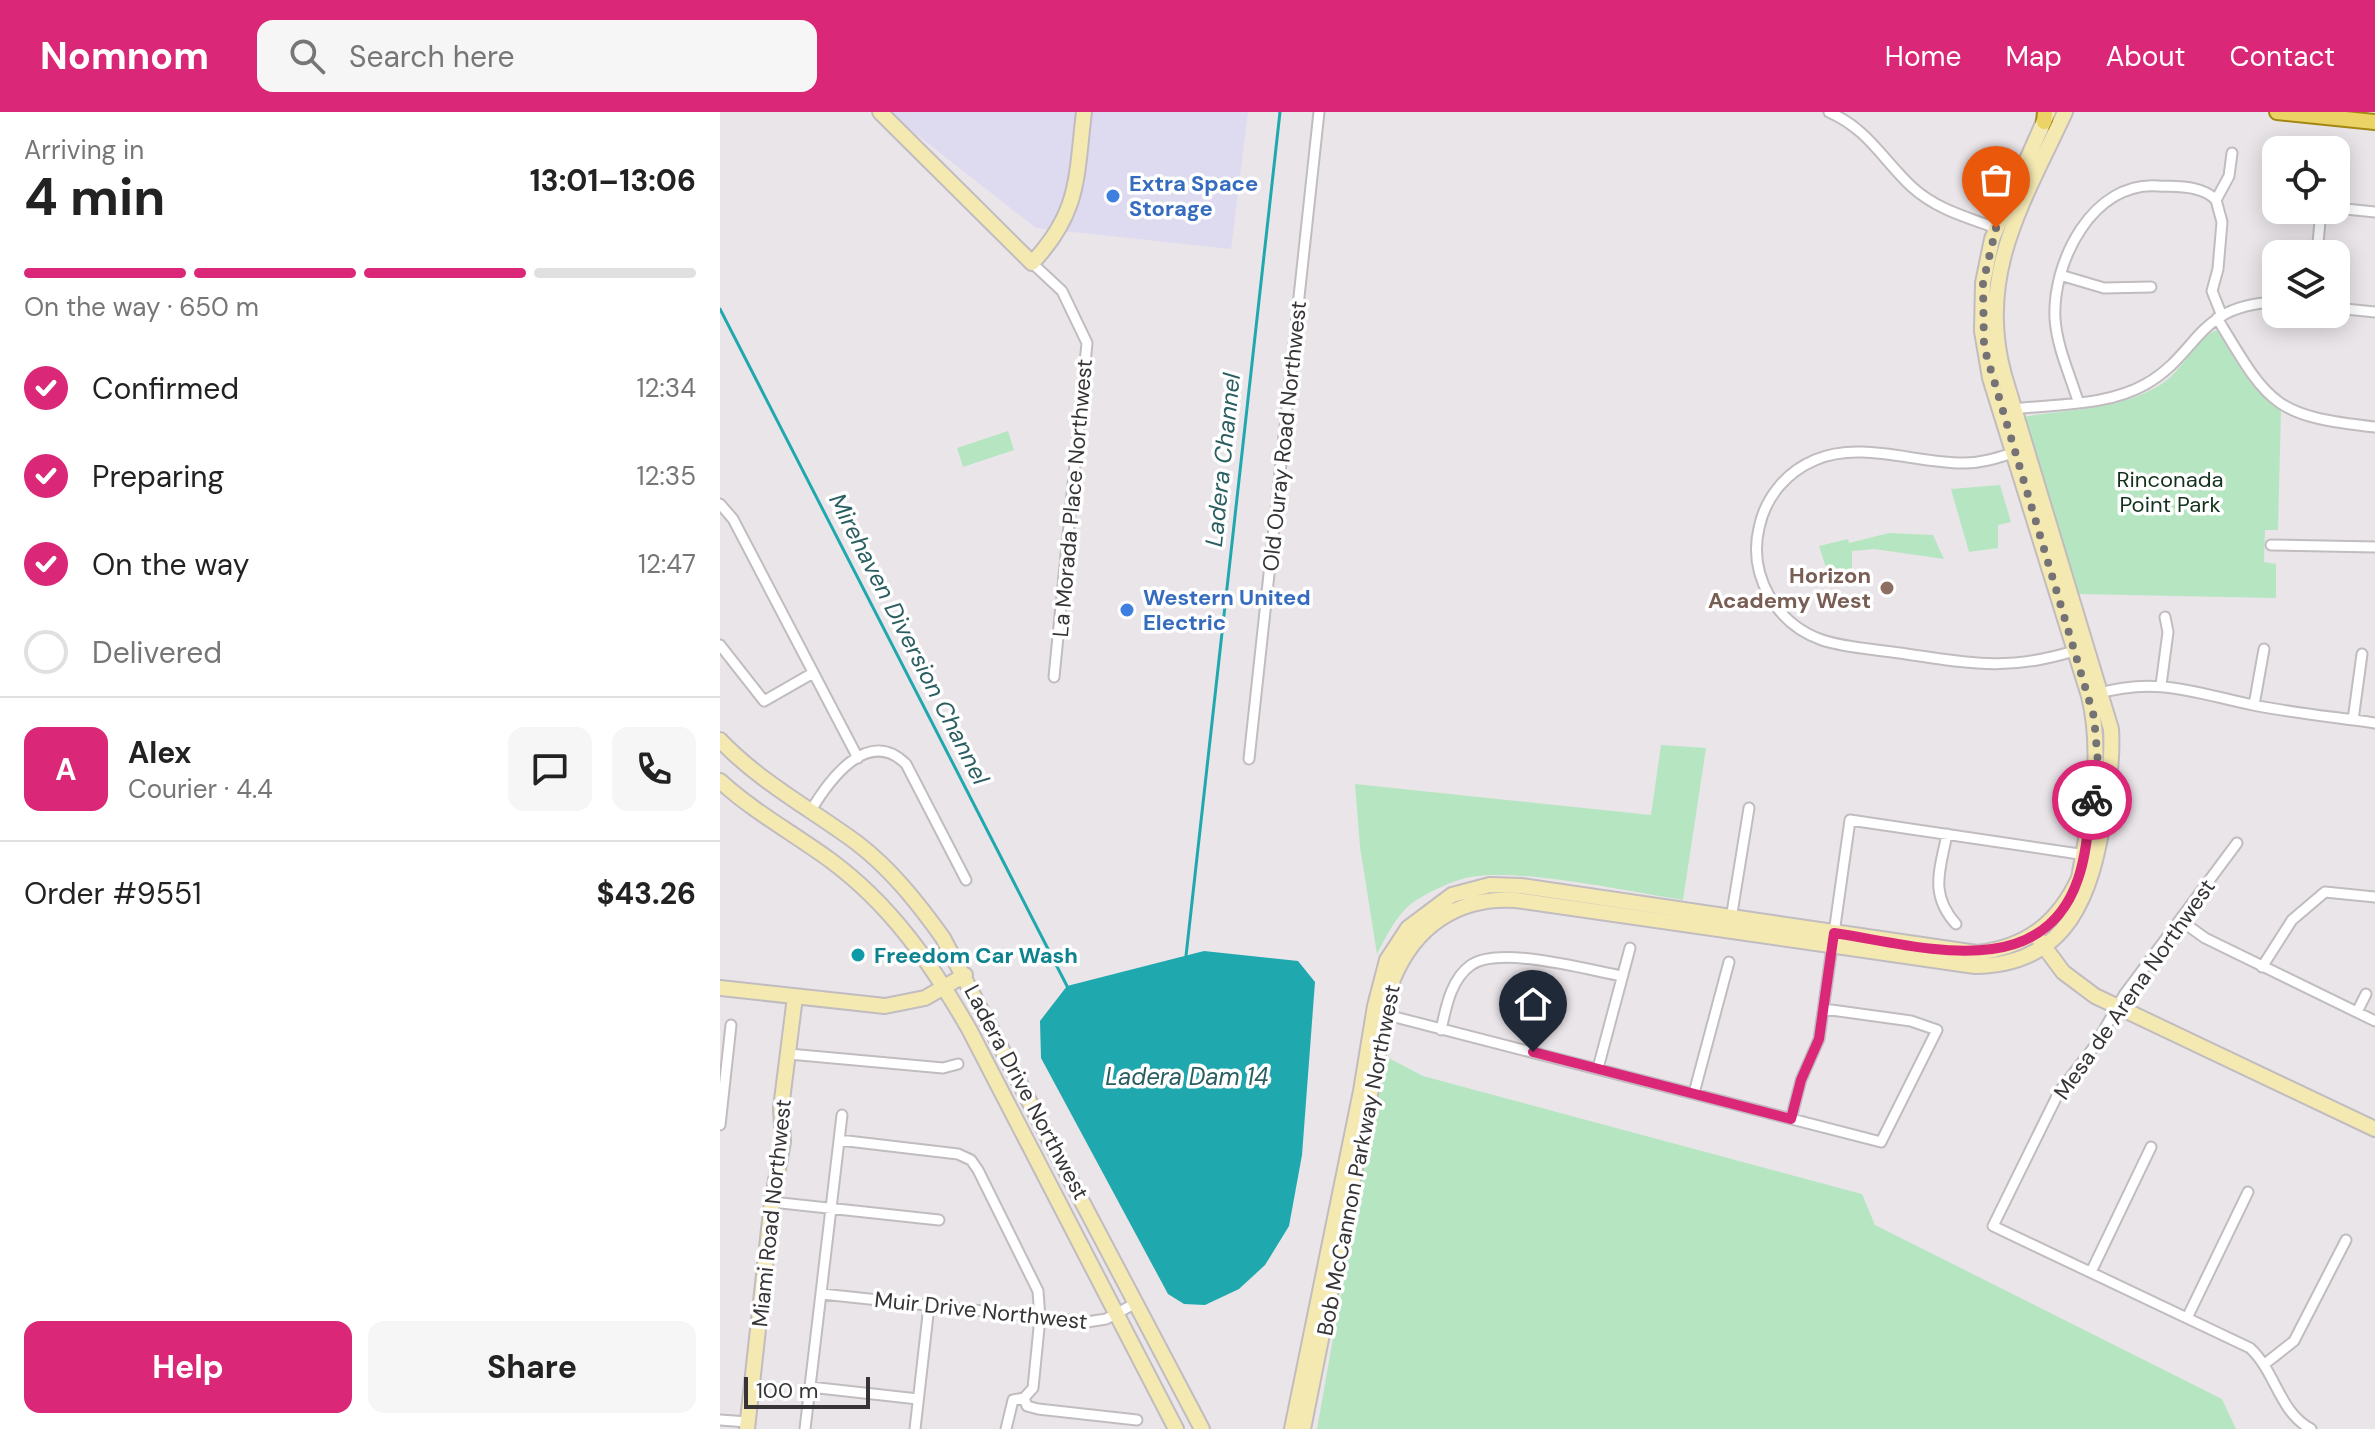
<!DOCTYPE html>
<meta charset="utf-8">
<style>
body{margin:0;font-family:"DM Sans",sans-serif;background:#f6f6f6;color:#222;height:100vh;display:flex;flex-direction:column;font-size:30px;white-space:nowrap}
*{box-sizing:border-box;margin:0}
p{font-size:26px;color:#767676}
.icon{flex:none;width:44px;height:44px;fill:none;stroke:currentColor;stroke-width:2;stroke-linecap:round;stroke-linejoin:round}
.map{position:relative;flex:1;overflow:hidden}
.panel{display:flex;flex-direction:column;background:#fff;width:720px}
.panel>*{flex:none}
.tools{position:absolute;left:1542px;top:24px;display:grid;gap:16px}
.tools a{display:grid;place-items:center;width:88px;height:88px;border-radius:16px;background:#fff;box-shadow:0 4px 20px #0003;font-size:40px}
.scale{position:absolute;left:24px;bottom:20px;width:126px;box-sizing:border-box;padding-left:8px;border:4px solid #363436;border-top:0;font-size:22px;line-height:28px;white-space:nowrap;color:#363436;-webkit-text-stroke:6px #fff;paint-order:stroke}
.pin{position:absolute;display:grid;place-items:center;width:68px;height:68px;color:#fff;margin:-82px -34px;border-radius:50% 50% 50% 0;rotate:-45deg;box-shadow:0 0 8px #0007}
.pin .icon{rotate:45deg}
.courier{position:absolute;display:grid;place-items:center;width:80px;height:80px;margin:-40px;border:6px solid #db2777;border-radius:50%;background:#fff;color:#222;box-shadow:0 2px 10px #0007}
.head em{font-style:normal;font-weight:700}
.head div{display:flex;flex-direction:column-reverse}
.head{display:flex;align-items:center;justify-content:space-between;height:136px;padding:0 24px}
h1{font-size:52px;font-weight:700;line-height:60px}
.bar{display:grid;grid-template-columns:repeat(4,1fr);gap:12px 8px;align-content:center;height:96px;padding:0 24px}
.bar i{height:10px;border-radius:6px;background:#e0e0e0}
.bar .selected{background:#db2777}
.bar p{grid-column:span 4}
.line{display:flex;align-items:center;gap:20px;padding:0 24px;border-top:2px solid #e0e0e0}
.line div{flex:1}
.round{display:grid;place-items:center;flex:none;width:84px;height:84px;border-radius:16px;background:#f6f6f6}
ol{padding:0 24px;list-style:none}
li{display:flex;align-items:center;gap:24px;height:88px}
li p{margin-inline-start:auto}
li .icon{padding:8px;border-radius:50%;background:#db2777;color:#fff;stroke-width:4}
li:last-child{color:#767676}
li i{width:44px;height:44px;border:4px solid #e0e0e0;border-radius:50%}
.action{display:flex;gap:16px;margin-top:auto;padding:16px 24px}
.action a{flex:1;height:92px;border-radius:16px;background:#db2777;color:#fff;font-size:32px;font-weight:700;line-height:92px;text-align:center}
.action a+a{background:#f6f6f6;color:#222}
header{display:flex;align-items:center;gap:48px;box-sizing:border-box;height:112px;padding:0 40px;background:#db2777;color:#fff}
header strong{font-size:38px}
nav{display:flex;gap:44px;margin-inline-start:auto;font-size:28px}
.search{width:560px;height:72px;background:#f6f6f6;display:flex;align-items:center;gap:20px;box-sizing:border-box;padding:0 28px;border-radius:16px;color:#767676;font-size:30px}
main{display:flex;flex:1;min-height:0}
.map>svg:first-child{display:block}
.commercial{fill:#dedaf0}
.green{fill:#b6e6c1}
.water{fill:#20a8af}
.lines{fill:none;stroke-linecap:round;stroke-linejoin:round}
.stream{stroke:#20a8af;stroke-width:3}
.street-casing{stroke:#c0bcc0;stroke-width:13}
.secondary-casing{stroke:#c0bcc0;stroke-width:18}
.primary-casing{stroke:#a48813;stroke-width:18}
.street{stroke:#fff;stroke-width:9}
.secondary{stroke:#f5e9b2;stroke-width:14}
.primary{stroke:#ecd366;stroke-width:14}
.done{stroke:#757275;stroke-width:8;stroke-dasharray:0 14.4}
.route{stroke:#db2777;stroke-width:10}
.shop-dot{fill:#3f7fe0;stroke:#fff;stroke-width:3}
.education-dot{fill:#8d6e63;stroke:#fff;stroke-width:3}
.culture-dot{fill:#0f9aa8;stroke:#fff;stroke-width:3}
.labels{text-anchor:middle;stroke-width:7;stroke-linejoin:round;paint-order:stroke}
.shop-label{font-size:22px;font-weight:bold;fill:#366cbe;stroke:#fff;text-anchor:start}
.street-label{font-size:22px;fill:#363436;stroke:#fff}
.park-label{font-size:22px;fill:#12321c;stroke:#fff}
.education-label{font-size:22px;font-weight:bold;fill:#785e54;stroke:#fff;text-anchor:end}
.culture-label{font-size:22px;font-weight:bold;fill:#0d838f;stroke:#fff;text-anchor:start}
.water-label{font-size:24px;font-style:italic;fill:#2a5e61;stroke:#fff}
</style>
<header>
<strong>Nomnom</strong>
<div class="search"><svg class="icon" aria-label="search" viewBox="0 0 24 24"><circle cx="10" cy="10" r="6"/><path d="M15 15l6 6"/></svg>Search here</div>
<nav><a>Home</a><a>Map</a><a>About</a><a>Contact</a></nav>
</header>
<main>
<section class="panel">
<div class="head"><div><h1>4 min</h1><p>Arriving in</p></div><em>13:01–13:06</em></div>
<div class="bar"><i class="selected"></i><i class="selected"></i><i class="selected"></i><i></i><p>On the way · 650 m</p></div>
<ol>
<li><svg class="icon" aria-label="check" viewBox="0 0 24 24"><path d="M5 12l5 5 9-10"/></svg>Confirmed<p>12:34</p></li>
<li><svg class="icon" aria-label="check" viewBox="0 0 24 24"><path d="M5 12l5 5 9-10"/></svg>Preparing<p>12:35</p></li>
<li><svg class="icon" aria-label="check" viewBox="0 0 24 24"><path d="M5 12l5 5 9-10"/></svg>On the way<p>12:47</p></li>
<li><i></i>Delivered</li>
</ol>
<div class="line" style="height:144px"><b class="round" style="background:#db2777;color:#fff">A</b><div><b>Alex</b><p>Courier · 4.4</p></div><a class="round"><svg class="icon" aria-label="chat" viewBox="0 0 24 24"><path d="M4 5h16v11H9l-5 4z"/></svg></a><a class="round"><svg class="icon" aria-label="phone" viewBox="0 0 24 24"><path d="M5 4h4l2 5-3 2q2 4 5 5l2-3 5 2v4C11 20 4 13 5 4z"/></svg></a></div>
<div class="line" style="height:104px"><div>Order #9551</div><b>$43.26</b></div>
<div class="action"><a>Help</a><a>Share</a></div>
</section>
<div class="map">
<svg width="1655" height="1317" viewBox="0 0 1655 1317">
<rect width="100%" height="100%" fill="#eae5e9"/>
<path class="commercial" d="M168 0H528L511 137 316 116Z"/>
<path class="green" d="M1500 217 1532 270 1561 297 1558 418H1545L1544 450 1556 452V486L1358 482 1302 305C1348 297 1408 298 1447 268 1467 252 1475 225 1500 217Z
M288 319 294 338 243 355 237 336Z
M1280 373 1291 410 1278 413V436L1249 440 1231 377Z
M1169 421 1213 423 1224 447 1154 437 1132 439V458L1107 459 1099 434 1128 427 1129 431Z
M941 633 986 636 963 788C909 780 790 753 742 767 725 772 707 781 692 791 676 803 666 825 657 842L640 735 635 672 931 703Z
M663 943 703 964 1142 1082 1155 1113 1502 1287 1516 1317H597Z"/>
<path class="water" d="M484 839 578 849 595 870 582 1043 569 1114 545 1153 519 1177 485 1193 464 1192 448 1182 321 946 320 909 347 874Z"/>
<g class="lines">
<path class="stream" d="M0 197 347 874
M466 844 560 0"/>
<defs>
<path id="street" d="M1109 0C1148 17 1163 48 1192 75 1216 97 1246 105 1276 116
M1496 88 1509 64 1512 41
M1616 96 1655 100
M1597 142 1601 98
M312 151 342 179 367 231 334 565
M1340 163 1384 176 1431 175
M1616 196 1655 200
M1497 206C1549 292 1552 304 1655 315
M1358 289C1350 263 1337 235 1335 207 1332 150 1373 68 1439 74 1458 75 1482 73 1496 88L1502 110 1498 157 1492 179 1502 204
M1294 297C1336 292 1388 294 1426 272 1480 241 1476 193 1556 190
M1293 341C1277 346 1262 351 1245 351 1197 352 1141 328 1095 348 1066 360 1045 386 1039 416 1028 463 1056 512 1102 528 1126 536 1154 537 1180 541 1248 551 1286 560 1354 539
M0 392 13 407 138 646
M1551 433 1655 435
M0 533 44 589 93 561
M1441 573 1448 520 1445 505
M1376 582C1438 564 1475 581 1533 593 1573 601 1614 605 1655 611
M1534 593 1544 537
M1633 608 1642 542
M529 647 599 0
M90 700C109 668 148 614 186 652L246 768
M1227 722C1220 758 1209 782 1236 812
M1517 731 1404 883 1374 935 1339 980 1273 1114 1530 1236C1556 1260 1559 1300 1591 1317
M1011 807 1029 696
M1460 808 1485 826 1655 909
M1542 855 1572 808 1605 780 1655 785
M1637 900 1646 882
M667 903 1161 1030 1217 918 1191 909 1104 897
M721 918C726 895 731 867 751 853 780 833 868 858 902 864
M69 942 223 956 238 952
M878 956 910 836
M974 981 1009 850
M1071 1007 1081 968 1099 927 1130 708 1366 743
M0 1013 11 913
M119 1028 238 1042 251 1048 258 1058 318 1179 320 1206 313 1276 304 1286 293 1288 286 1317
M52 1090 219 1108
M1371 1160 1431 1035
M102 1182 367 1210 386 1207 416 1191
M1467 1206 1528 1080
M1546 1251 1574 1229 1626 1128
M90 1275 198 1287
M304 1286 307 1294 318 1297 417 1308
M0 1308 28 1310
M85 1317 122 1003
M195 1317 209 1194"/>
<path id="secondary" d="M160 0 312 151C360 100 356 66 364 0
M0 628C40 670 91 697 137 731 171 757 198 791 223 826L482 1317
M0 669C34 700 73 721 110 748 171 793 211 851 249 917L456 1317
M1320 829 1343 860 1375 884 1655 1017
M0 876 165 894 205 886 245 863
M27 1317 52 1090 63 1030 61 996 75 885
M572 1317 641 979 655 894 667 848 688 816 732 783 770 773 801 774 1257 841C1307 835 1338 811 1359 766 1370 704 1384 646 1369 584L1270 266 1262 219 1263 171 1272 127 1328 0
M583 1317 673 867C695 814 738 784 796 788L1255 854C1349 853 1372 781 1384 703 1388 674 1393 646 1391 617L1284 263C1256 162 1304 89 1345 0"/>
<path id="primary" d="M1557 0 1655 10
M1324 10 1325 0"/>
</defs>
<use href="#street" class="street-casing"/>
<use href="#secondary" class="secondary-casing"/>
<use href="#primary" class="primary-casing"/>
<use href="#street" class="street"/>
<use href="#secondary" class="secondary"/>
<use href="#primary" class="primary"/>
</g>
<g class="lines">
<path class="done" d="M1276 116 1263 171 1264 235 1374 605 1378 651 1372 688"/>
<path class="route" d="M813 940 1071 1007 1081 968 1099 927 1114 821C1196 833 1322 874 1358 767 1367 742 1368 713 1372 688"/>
</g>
<g class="shop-dot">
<circle cx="393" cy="84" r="8"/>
<circle cx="407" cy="498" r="8"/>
</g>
<circle class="education-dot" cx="1167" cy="476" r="8"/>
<circle class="culture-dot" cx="138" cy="843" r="8"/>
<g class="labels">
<g class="shop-label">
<text x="409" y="79">Extra Space<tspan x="409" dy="25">Storage</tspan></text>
<text x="423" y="493">Western United<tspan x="423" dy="25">Electric</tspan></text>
</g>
<g class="street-label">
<text transform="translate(564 324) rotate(-84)" y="8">Old Ouray Road Northwest</text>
<text transform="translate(352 386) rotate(-85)" y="8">La Morada Place Northwest</text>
<text transform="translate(1414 877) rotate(-55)" y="8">Mesa de Arena Northwest</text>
<text transform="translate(307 980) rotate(62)" y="8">Ladera Drive Northwest</text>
<text transform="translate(638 1048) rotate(-79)" y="8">Bob McCannon Parkway Northwest</text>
<text transform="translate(51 1101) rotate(-84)" y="8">Miami Road Northwest</text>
<text transform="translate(261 1198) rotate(6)" y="8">Muir Drive Northwest</text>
</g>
<g class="park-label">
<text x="1450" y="375">Rinconada<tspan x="1450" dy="25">Point Park</tspan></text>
</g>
<g class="education-label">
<text x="1151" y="471">Horizon<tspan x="1151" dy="25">Academy West</tspan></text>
</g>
<g class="culture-label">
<text x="154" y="851">Freedom Car Wash</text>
</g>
<g class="water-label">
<text transform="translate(503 348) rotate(-84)" y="8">Ladera Channel</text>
<text transform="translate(189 527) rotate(63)" y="8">Mirehaven Diversion Channel</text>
<text x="467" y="973">Ladera Dam 14</text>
</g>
</g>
</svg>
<div class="tools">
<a><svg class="icon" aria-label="locate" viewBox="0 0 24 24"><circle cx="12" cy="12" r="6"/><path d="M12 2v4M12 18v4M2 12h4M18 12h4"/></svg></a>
<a><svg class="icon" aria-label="layers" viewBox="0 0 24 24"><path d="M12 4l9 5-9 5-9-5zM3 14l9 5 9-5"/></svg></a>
</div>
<div class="scale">100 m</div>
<div class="pin" style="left:1276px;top:116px;background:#ea580c"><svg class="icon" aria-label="bag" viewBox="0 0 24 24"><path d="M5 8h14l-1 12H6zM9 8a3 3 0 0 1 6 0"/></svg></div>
<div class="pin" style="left:813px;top:940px;background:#1f2937"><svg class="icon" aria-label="home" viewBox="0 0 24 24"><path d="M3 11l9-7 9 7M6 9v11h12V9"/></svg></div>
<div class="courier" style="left:1372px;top:688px"><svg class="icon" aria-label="bike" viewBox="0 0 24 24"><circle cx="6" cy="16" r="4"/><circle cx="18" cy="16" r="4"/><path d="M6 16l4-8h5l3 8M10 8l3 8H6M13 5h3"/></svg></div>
</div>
</main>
